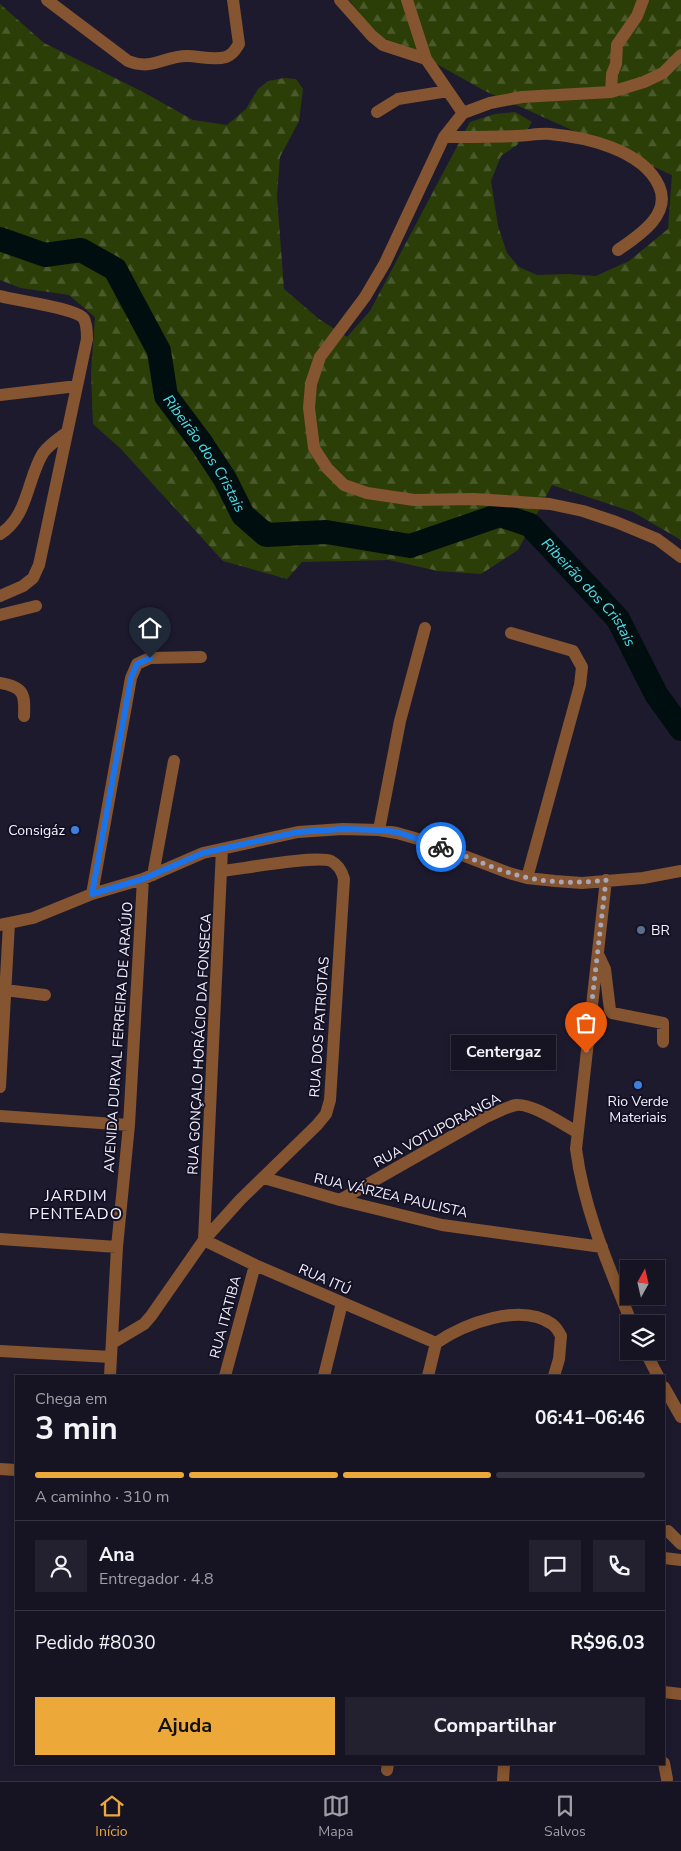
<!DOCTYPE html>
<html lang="pt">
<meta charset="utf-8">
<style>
body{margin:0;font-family:"Nunito Sans",sans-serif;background:#23212f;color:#f1f3f6;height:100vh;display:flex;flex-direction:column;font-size:19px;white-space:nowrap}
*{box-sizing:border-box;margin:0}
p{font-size:16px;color:#9e9ea5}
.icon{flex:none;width:28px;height:28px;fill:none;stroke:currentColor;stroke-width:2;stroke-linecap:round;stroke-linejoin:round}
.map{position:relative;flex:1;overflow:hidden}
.details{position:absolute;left:15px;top:1375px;width:650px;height:390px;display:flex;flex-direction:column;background:#161422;border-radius:0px;box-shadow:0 2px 8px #0003,0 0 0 1px #353340}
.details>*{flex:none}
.needle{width:32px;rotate:8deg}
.fabs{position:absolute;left:620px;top:1260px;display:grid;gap:10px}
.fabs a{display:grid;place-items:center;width:45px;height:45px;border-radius:0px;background:#161422;box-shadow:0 2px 8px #0003,0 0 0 1px #353340;font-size:25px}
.pin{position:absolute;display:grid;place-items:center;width:42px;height:42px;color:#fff;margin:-51px -21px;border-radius:50% 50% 50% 0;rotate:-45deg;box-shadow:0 0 5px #0007}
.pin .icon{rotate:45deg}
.courier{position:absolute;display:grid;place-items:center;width:50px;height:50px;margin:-25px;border:4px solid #1a73e8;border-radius:50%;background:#fff;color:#222;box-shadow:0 1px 6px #0007}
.bubble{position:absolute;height:35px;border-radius:0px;background:#161422;box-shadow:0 2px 8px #0003,0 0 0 1px #353340;font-size:16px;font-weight:700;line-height:35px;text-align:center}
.overview em{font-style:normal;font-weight:700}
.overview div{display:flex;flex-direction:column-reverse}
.overview{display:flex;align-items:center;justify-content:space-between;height:85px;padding:0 20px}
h1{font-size:32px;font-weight:700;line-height:38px}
.bar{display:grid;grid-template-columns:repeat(4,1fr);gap:8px 5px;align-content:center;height:60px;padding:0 20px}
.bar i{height:6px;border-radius:4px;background:#353340}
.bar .selected{background:#eca93a}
.bar p{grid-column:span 4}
.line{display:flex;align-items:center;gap:12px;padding:0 20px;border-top:1px solid #353340}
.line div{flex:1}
.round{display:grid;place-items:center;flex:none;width:52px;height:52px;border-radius:0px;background:#23212f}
.cta{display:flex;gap:10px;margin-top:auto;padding:10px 20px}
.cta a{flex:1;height:58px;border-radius:0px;background:#eca93a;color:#111;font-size:20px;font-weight:700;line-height:58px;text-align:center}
.cta a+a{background:#23212f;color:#f1f3f6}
.dock{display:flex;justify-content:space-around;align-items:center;height:70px;border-top:1px solid #353340;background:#161422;font-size:14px;color:#9e9ea5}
.dock a{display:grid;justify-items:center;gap:2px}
.dock .selected{color:#eca93a}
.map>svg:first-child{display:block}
.forest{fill:url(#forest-firs)}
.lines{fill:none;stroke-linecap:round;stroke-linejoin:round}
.river{stroke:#000e10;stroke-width:24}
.minor{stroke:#855430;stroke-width:12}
.done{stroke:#a9a7b6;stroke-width:5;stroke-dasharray:0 9}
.route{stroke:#1a73e8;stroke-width:6}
.shop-dot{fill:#3f7fe0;stroke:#141124;stroke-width:2}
.service-dot{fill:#5c6f8a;stroke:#141124;stroke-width:2}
.labels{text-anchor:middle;stroke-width:4;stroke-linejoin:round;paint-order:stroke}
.poi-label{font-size:14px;fill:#f4f3ff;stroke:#141124;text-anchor:end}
.street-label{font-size:14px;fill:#f4f3ff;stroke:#141124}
.water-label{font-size:15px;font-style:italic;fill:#4ee0eb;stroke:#141124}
.quarter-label{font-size:16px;letter-spacing:1px;fill:#f4f3ff;stroke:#141124}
</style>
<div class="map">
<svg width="681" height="1781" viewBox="0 0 681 1781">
<defs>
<pattern id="forest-firs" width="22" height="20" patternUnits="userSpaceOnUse" patternTransform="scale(1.25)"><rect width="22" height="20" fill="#2c3e07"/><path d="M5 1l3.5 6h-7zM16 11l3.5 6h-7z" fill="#4b5a2c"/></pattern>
</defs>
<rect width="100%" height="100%" fill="#1d1a2e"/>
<path class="forest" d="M349 0H681V540L633 512 552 485 518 550 481 574 438 571 389 560 302 562 287 579 223 561 120 448 93 424 91 373 95 317 69 295 21 288 0 280V4L44 43 143 92 193 120 227 125 246 109 258 89 268 81 284 78 296 79 303 89 299 121 280 157 277 197 284 289 319 319 347 337 370 311 470 122 495 114 515 112 532 122 517 145 501 156 491 181 498 226 507 253 519 267 537 275 568 274 596 276 629 261 668 229 672 175 485 91 410 49 378 36Z"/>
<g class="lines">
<path class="river" id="s1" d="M0 239 45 255 81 250 115 269 159 351 166 396 202 444 225 479 243 515 266 535 326 532 410 546 500 515 530 525 618 619 656 694 681 729"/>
<path class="minor" d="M47 0 128 61C153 71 163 56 187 56 200 56 213 61 226 57 233 54 235 50 239 44L233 0
M340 0 372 36 383 45 426 59
M407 0 426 59 463 113
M681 55 663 73 644 82 611 92 522 97 490 103 463 113 444 137 385 263 365 297 320 357 311 384 309 408 314 448 327 468 344 485 367 493 414 500 474 499 550 504 583 511 616 522 657 539 681 557
M611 92 612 74 616 64 617 45 637 16 643 0
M377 112 398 99 448 91
M444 137C468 137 492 137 516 136 527 136 539 133 550 134 586 137 643 150 659 186 672 215 638 236 618 250
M0 296C17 301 77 308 84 319 87 325 87 332 87 339L39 565 33 578 23 586 0 596
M0 395 77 386
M0 534C28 517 27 479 43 453 49 445 58 439 66 433
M0 615 36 606
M511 633 573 651 582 667 580 685 527 878
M0 683C24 687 25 694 24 716
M379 830 400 721 425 628
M153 875 174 761
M606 880 576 1149C584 1210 609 1267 632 1324
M92 894 131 678 137 664 150 658 201 657
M0 925 33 918 92 894 143 879 203 853 298 832 343 829 379 830 397 833 425 841 509 873 527 878 555 881 582 883 643 878 681 871
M598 954 605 969 610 1010 612 1013 663 1023V1042
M5 990 45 995
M0 1087 9 923
M0 1116 129 1125
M264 1178 340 1200 442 1225 602 1247
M340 1200 486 1117C496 1113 506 1107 516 1105 532 1103 562 1124 577 1132
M0 1239 117 1247
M204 1240 222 849
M204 1240 255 1265 436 1343
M112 1343 144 1324 151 1316 204 1240 240 1200 317 1125 326 1114 330 1100 344 879C342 871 339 865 331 861 315 855 242 869 222 871
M0 1351 111 1357
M645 1351 658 1376
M110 1376 117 1247 129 1125 143 879
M225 1376 255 1265
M324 1376 342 1303
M428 1376 436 1343C464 1324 520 1302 552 1324 556 1327 559 1332 561 1336L559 1359 554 1376
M664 1387 681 1417
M0 1469 16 1470
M668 1531 681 1544
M664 1558 681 1560
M664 1692 681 1694
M664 1763 667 1779
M387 1770 388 1764
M503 1781 504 1764"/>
</g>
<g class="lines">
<path class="done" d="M441 847C464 855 487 866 510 873 540 883 575 884 606 880L586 1053"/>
<path class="route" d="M150 658 137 664 131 678 92 894 143 879 203 853 298 832 343 829 379 830 397 832 441 847"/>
</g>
<g class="shop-dot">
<circle cx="75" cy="830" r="5"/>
<circle cx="638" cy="1085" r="5"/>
</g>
<circle class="service-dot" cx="641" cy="930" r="5"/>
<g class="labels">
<g class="poi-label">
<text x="65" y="835">Consigáz</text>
<text x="651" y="935" text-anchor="start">BR</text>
<text x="638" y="1106" text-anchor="middle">Rio Verde<tspan x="638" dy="16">Materiais</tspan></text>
</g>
<g class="street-label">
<text transform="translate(319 1027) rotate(-86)" y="5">RUA DOS PATRIOTAS</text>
<text transform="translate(118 1037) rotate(-86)" y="5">AVENIDA DURVAL FERREIRA DE ARAÚJO</text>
<text transform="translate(199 1044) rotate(-87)" y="5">RUA GONÇALO HORÁCIO DA FONSECA</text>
<text transform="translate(437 1130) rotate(-28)" y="5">RUA VOTUPORANGA</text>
<text transform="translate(391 1195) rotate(13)" y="5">RUA VÁRZEA PAULISTA</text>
<text transform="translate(325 1279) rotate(24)" y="5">RUA ITÚ</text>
<text transform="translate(225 1317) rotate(-75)" y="5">RUA ITATIBA</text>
</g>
<g class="water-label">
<text dy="5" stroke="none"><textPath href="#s1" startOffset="331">Ribeirão dos Cristais</textPath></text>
<text dy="5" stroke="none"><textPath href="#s1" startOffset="796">Ribeirão dos Cristais</textPath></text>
</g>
<g class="quarter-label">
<text x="76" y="1201">JARDIM<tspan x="76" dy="18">PENTEADO</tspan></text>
</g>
</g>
</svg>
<div class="fabs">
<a><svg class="needle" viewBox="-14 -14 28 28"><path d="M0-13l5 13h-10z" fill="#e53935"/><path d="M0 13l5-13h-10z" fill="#9e9ea5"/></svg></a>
<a><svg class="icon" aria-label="layers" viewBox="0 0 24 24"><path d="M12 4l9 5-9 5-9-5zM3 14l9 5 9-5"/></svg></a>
</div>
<div class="pin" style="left:586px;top:1053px;background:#ea580c"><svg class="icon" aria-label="bag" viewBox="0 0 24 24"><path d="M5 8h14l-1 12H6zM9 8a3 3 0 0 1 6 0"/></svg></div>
<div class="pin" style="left:150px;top:658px;background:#1f2937"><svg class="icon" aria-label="home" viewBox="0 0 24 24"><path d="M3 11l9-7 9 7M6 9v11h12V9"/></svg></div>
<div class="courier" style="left:441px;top:847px"><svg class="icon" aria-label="bike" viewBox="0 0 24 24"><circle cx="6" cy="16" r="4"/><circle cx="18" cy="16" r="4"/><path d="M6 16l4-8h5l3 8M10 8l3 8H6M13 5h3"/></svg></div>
<div class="bubble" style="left:451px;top:1035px;width:105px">Centergaz</div>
<section class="details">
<div class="overview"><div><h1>3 min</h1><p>Chega em</p></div><em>06:41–06:46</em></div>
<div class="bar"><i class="selected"></i><i class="selected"></i><i class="selected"></i><i></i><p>A caminho · 310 m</p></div>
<div class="line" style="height:90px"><a class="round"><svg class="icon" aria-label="person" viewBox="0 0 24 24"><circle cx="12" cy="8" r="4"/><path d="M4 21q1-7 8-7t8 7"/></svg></a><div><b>Ana</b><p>Entregador · 4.8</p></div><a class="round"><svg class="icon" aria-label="chat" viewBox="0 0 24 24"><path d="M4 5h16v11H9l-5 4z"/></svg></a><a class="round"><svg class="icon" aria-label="phone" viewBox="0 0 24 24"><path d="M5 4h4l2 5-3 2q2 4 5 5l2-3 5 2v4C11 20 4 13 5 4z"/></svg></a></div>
<div class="line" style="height:65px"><div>Pedido #8030</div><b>R$96.03</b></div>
<div class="cta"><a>Ajuda</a><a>Compartilhar</a></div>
</section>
</div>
<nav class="dock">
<a class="selected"><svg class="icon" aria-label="home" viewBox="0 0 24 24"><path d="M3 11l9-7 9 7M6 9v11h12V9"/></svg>Início</a>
<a><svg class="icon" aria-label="map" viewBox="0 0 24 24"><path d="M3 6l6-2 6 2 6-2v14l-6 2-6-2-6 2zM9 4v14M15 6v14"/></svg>Mapa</a>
<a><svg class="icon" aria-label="saved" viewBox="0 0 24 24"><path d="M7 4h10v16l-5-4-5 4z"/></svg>Salvos</a>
</nav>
